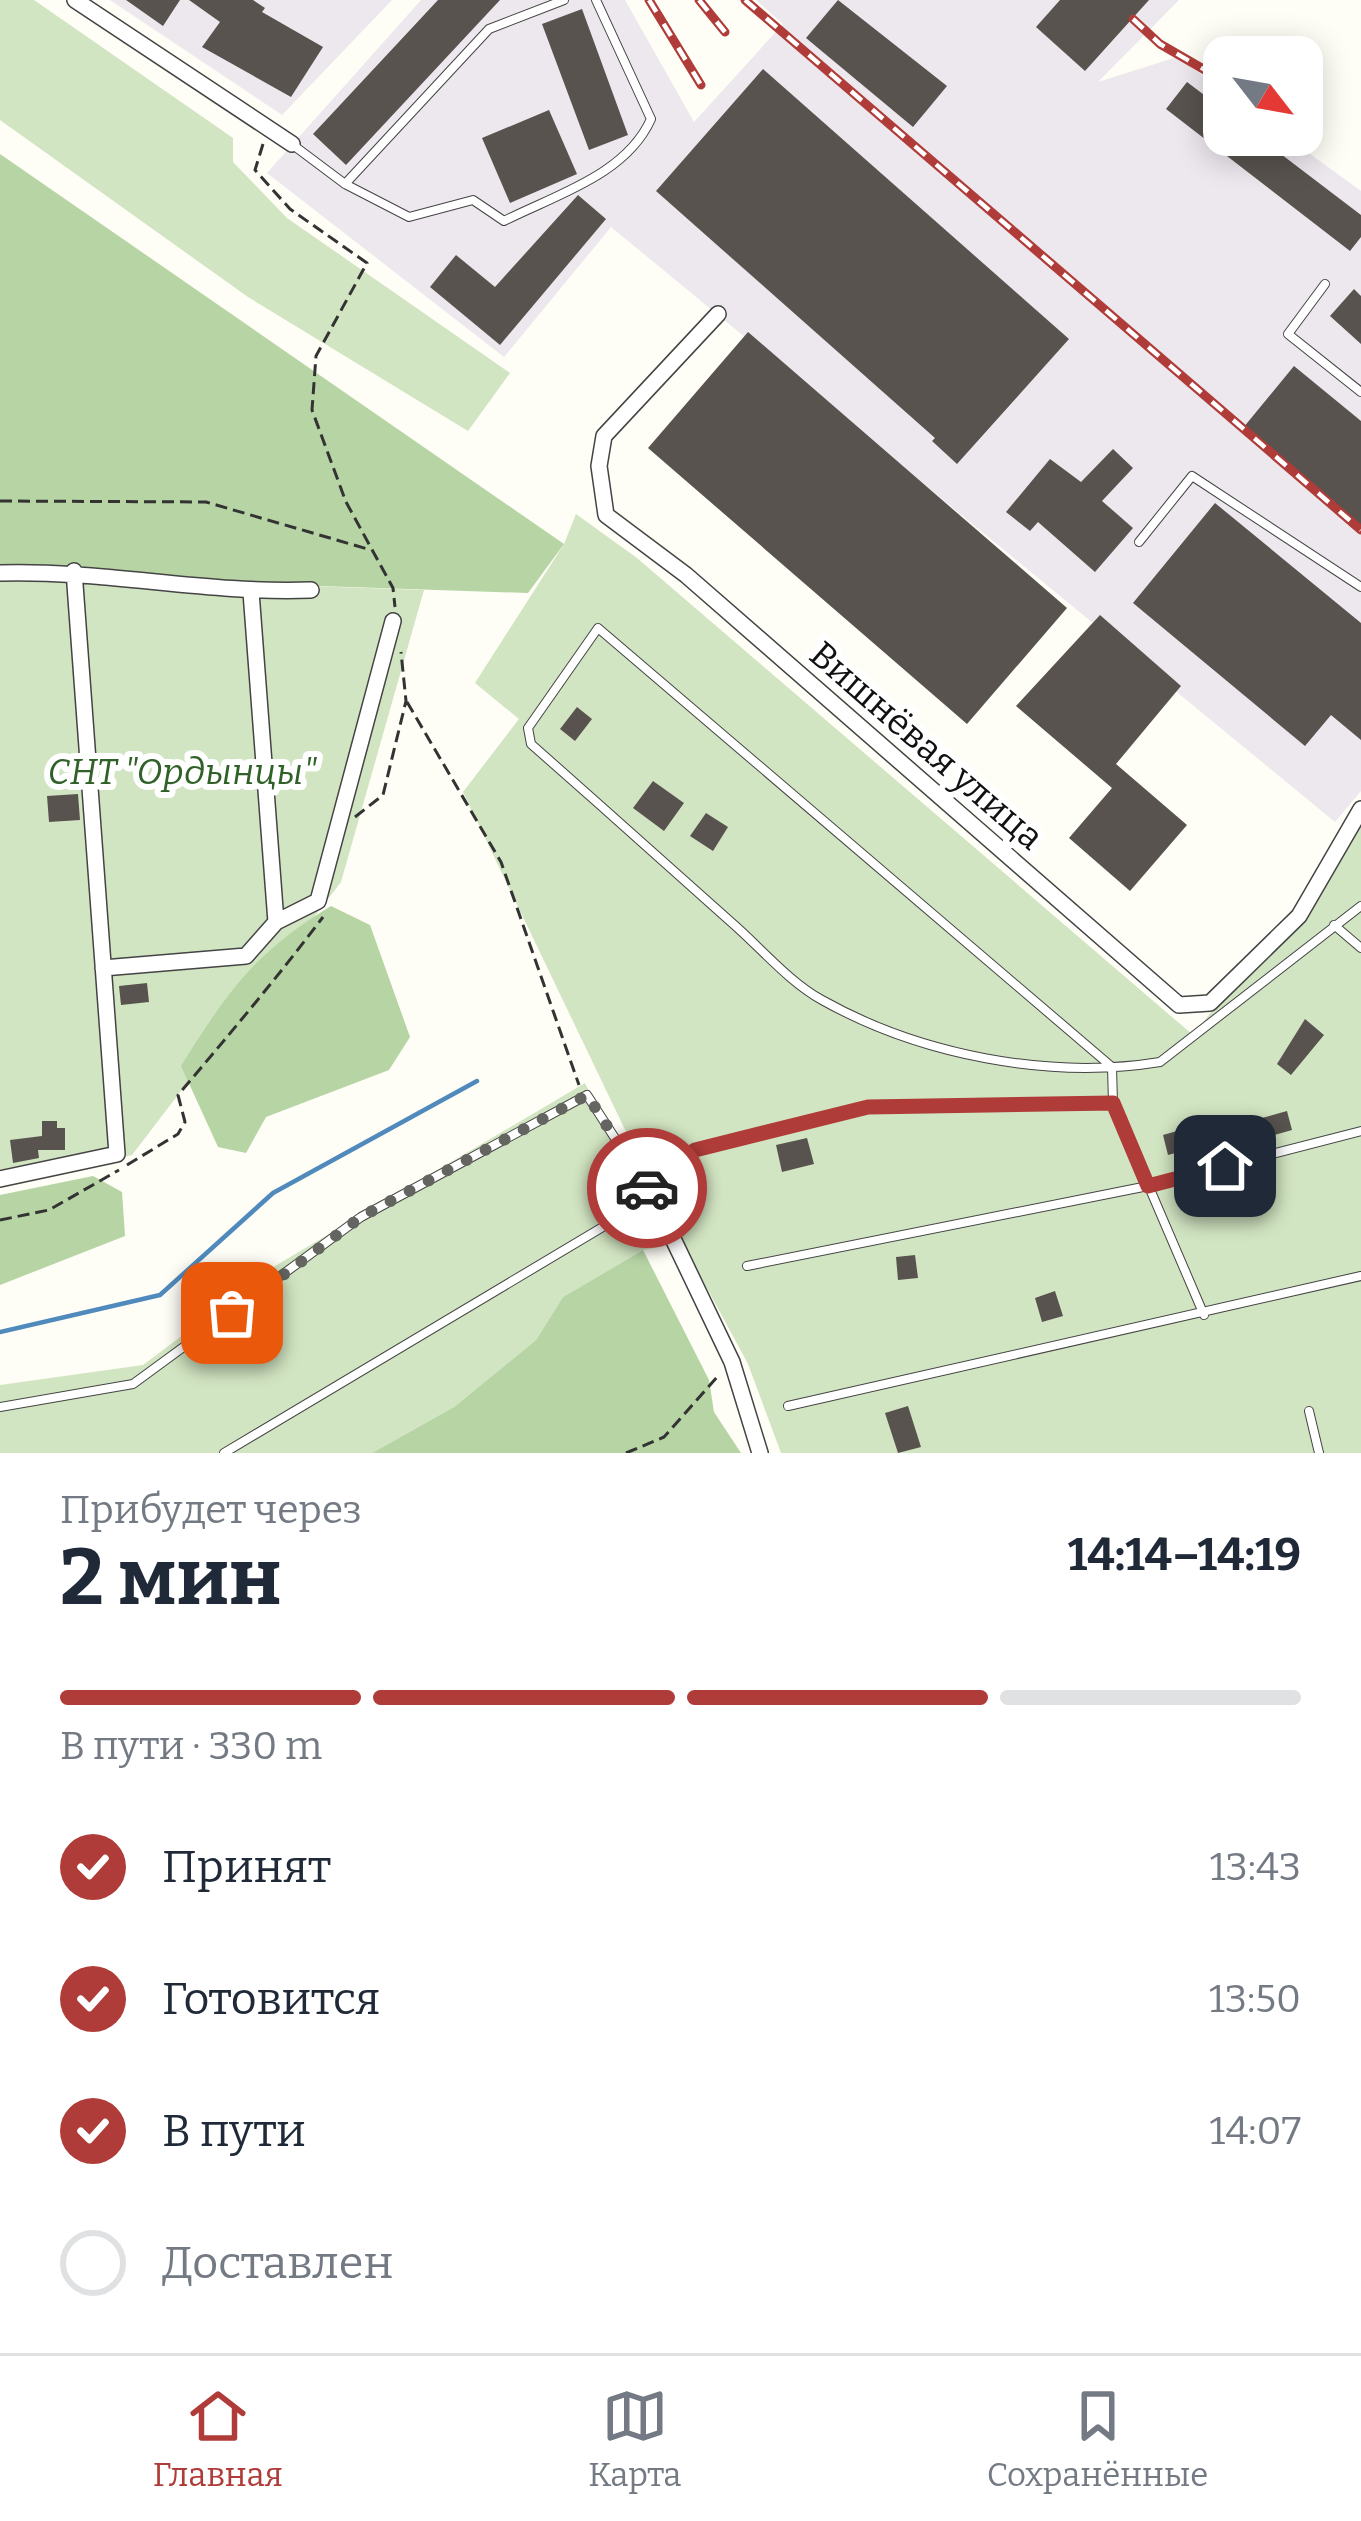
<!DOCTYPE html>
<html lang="ru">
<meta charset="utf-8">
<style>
body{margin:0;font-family:Bitter,serif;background:#f6f6f7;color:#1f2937;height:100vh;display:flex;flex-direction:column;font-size:45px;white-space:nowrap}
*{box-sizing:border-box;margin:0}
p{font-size:39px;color:#747a83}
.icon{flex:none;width:66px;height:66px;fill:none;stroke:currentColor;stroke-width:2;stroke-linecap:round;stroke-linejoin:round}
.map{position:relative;height:1453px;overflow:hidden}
.sheet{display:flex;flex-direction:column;background:#fff;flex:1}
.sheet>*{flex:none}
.needle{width:78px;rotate:121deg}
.buttons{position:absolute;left:1203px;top:36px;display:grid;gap:24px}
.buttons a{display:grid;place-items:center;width:120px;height:120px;border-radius:24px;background:#fff;box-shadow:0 6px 30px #0003;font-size:60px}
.pin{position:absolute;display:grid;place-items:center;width:102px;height:102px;color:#fff;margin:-51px;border-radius:24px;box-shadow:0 6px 18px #0006}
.courier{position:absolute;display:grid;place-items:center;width:120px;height:120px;margin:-60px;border:9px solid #b03c39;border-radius:50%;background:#fff;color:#222;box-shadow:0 3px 15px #0007}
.head em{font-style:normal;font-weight:700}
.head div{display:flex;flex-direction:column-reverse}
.head{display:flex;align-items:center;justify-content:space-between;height:204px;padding:0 60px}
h1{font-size:78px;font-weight:700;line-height:90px}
.bar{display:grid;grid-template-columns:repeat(4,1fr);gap:18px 12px;align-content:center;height:144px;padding:0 60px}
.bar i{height:15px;border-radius:9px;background:#e0e1e3}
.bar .active{background:#b03c39}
.bar p{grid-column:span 4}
ol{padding:0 60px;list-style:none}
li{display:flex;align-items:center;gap:36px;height:132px}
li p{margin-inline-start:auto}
li .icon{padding:12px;border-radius:50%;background:#b03c39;color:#fff;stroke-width:4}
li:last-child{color:#747a83}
li i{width:66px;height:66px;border:6px solid #e0e1e3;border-radius:50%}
.tabs{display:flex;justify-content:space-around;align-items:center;height:168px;border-top:3px solid #e0e1e3;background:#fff;font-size:33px;color:#747a83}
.tabs a{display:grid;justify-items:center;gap:6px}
.tabs .active{color:#b03c39}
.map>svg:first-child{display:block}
.industrial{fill:#ede7ee}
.green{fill:#d2e5c2}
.forest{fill:#b6d4a4}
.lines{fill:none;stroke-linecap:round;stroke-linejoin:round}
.stream{stroke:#508abd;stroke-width:4.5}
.building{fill:#58534e}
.service-casing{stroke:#444;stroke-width:10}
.minor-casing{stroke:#444;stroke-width:18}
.path{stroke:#333;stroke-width:3;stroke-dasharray:12 6;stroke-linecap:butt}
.service{stroke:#fff;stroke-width:8}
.minor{stroke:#fff;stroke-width:15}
.rail-casing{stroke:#b03c39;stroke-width:9}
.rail{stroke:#fff;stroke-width:4.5;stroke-dasharray:14;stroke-linecap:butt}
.done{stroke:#646461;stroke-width:12;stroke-dasharray:0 21.6}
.route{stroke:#b03c39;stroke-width:15}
.labels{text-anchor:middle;stroke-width:12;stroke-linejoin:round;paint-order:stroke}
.street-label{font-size:36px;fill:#111;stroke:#fff}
.park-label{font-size:36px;font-style:italic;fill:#306128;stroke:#fff}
</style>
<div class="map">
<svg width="1361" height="1453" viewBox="0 0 1361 1453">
<rect width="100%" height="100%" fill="#fefdf6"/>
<path class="industrial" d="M110 0H392L282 115Z
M421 0H625L694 122 783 24 756 0H1179L1098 82 1177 57 1224 91V135H1284L1361 191V791L1335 822 611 227 504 357 267 173Z"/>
<path class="green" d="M0 0H34L233 138V162L287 218 510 373 468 431 248 297 0 120Z
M576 514 637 558 1193 1035 1361 823V1453H781L748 1364 653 1188 463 792 519 719 475 683 564 544Z
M0 575 424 590 341 882 132 1155 0 1185Z
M585 1083 664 1246 643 1250 563 1297 536 1340 454 1407 372 1453H0V1385L143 1365 275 1266Z"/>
<path class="forest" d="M0 154 564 544 528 593 0 575Z
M331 906 370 925 410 1037 389 1070 266 1117 246 1153 218 1147 181 1066C228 991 254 953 331 906Z
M93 1176 122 1192 125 1236 0 1285V1195Z
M643 1250 709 1380 714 1412 741 1453H372L454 1407 536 1340 563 1297Z"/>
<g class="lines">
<path class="stream" d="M0 1332 160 1295 273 1193 477 1081"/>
</g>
<path class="building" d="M126 0H180L163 26Z
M189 0H253L265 8 262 12 323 47 291 97 202 47 220 22Z
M438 0H500L346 165 313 134Z
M838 0 947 86 913 127 806 38Z
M1060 0H1149L1085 71 1036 27Z
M582 9 628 135 589 150 542 24Z
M763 69 1069 339 957 464 932 441 935 438 656 191Z
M1187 82 1224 110V135H1256L1361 215V237L1350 251 1166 109Z
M549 110 577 174 510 203 482 138Z
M578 195 606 219 500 345 430 287 456 255 495 287Z
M1354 289 1361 296V344L1330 316Z
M748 332 1067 608 967 724 648 448Z
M1294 366 1361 421V525L1243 428Z
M1113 449 1133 468 1102 501 1133 528 1095 572 1038 522 1030 531 1006 512 1050 459 1081 482Z
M1215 503 1361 623V740L1331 715 1305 746 1133 603Z
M1100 615 1181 686 1116 764 1187 825 1130 891 1069 838 1112 788 1016 706Z
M577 707 592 719 575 741 560 729Z
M653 781 684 803 664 831 633 808Z
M78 794 80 820 49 822 47 796Z
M706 813 728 827 713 851 690 836Z
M147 983 149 1002 121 1005 119 986Z
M1305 1019 1324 1035 1291 1075 1277 1064Z
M1287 1111 1292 1130 1267 1137 1262 1118Z
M42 1121H57V1128H65V1150H38L39 1158 13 1163 10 1140 42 1136Z
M1184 1129 1190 1149 1168 1155 1163 1135Z
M807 1138 814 1164 782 1172 776 1145Z
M915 1255 918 1278 898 1280 896 1257Z
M1055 1291 1063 1316 1042 1322 1035 1298Z
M908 1406 921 1447 898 1453 885 1413Z"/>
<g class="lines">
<defs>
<path id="service" d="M293 145 345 184 409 217 473 200 504 221C555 195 626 175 651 119L596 0
M345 184 489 29 564 0
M1325 284 1288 334 1361 392
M1139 542 1192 476 1361 587
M1334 925 1361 948
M1113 1103 1112 1067 598 628 528 728 531 744C598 803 665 863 731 922 760 947 789 982 822 1000 920 1055 1049 1080 1160 1062L1361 906
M664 1211 681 1160 695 1150 869 1107 1113 1103 1204 1315
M747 1266 1148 1186 1361 1131
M788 1406 1361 1276
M0 1407 133 1384 361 1217 587 1095 653 1197 224 1453
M1309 1411 1319 1453"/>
<path id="minor" d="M75 0 292 144
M718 314 604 436 599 466 606 515 686 575 1179 1005 1210 1003 1299 916 1361 809
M0 573C105 570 207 594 311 590
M276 922 318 901 393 621
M103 968 246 956 276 922 251 592
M0 1179 117 1154 74 571
M653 1197 732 1362 760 1453"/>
</defs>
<use href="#service" class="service-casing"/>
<use href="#minor" class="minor-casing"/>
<path class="path" d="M263 144 255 170 290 209 367 263 316 356 312 410 346 502 393 588 395 607
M0 501 206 502 371 550
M407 702 501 862 579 1085
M355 817 383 795 406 701 401 652
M127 1165 178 1134 185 1122 178 1095C228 1036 277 978 323 917
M0 1220 49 1210 119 1170
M626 1453 664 1437 718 1376"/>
<use href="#service" class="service"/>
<use href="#minor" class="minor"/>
<defs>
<path id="rail" d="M649 0 701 85
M699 0 725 32
M745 0 1361 530
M1133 19 1160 44 1224 81"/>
</defs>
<use href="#rail" class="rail-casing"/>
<use href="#rail" class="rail"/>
</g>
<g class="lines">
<path class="done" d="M232 1313 361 1217 587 1095 647 1188"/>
<path class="route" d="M647 1188 662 1220 681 1160 695 1150 868 1107 1113 1103 1148 1186 1225 1166"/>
</g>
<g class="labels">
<g class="street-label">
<text transform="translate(927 745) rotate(41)" y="13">Вишнёвая улица</text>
</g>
<g class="park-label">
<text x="182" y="784">СНТ "Ордынцы"</text>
</g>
</g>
</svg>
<div class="buttons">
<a><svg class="needle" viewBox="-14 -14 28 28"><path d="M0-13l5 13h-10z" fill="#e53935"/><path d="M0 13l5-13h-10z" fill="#747a83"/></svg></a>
</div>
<div class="pin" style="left:232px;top:1313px;background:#ea580c"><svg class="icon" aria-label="bag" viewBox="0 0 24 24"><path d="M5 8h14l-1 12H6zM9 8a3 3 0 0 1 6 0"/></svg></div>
<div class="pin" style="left:1225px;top:1166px;background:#1f2937"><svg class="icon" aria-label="home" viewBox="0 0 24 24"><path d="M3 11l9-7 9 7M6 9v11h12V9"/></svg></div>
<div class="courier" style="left:647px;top:1188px"><svg class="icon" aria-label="car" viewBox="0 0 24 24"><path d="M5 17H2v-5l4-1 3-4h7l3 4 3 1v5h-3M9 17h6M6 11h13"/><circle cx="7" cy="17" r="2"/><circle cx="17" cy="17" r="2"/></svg></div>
</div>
<section class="sheet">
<div class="head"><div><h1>2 мин</h1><p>Прибудет через</p></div><em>14:14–14:19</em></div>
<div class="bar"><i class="active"></i><i class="active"></i><i class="active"></i><i></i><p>В пути · 330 m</p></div>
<ol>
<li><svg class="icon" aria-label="check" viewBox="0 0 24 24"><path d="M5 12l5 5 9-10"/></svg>Принят<p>13:43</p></li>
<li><svg class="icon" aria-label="check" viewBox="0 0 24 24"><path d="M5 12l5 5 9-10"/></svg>Готовится<p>13:50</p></li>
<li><svg class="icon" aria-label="check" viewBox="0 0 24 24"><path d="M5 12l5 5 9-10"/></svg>В пути<p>14:07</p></li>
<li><i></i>Доставлен</li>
</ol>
</section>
<nav class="tabs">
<a class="active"><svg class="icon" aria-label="home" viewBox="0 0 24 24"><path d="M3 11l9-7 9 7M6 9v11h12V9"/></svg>Главная</a>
<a><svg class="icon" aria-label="map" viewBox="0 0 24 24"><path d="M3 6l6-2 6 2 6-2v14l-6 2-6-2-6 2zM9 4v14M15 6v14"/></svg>Карта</a>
<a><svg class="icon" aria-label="saved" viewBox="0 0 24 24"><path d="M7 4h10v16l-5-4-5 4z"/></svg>Сохранённые</a>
</nav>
